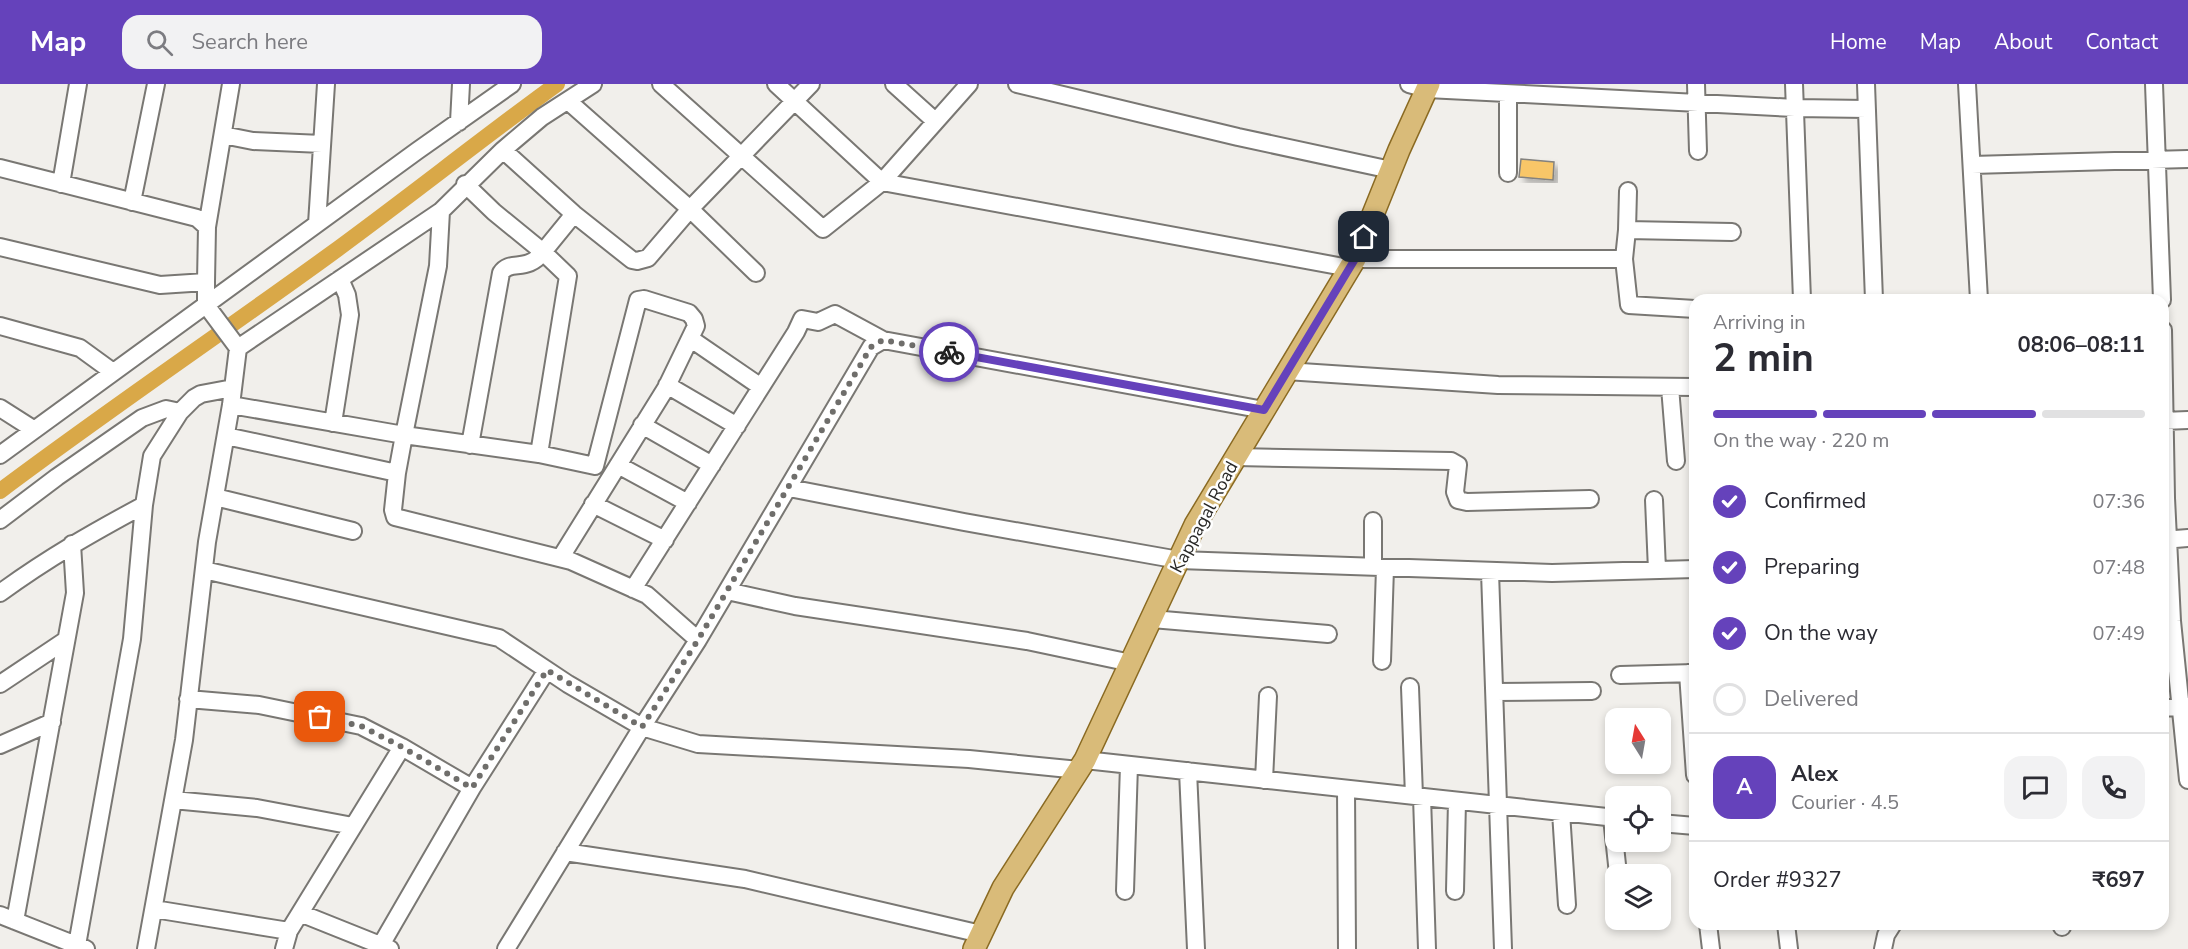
<!DOCTYPE html>
<meta charset="utf-8">
<style>
body{margin:0;font-family:"Nunito Sans",sans-serif;background:#f2f2f3;color:#2b2b33;height:100vh;display:flex;flex-direction:column;font-size:22px;white-space:nowrap}
*{box-sizing:border-box;margin:0}
p{font-size:20px;color:#7c7c81}
.icon{flex:none;width:33px;height:33px;fill:none;stroke:currentColor;stroke-width:2;stroke-linecap:round;stroke-linejoin:round}
.map{position:relative;flex:1;overflow:hidden}
.side{position:absolute;left:1689px;top:210px;width:480px;height:636px;display:flex;flex-direction:column;background:#fff;border-radius:18px;box-shadow:0 3px 9px #0003}
.side>*{flex:none}
.needle{width:39px;rotate:349deg}
.controls{position:absolute;left:1605px;top:624px;display:grid;gap:12px}
.controls a{display:grid;place-items:center;width:66px;height:66px;border-radius:12px;background:#fff;box-shadow:0 3px 9px #0003;font-size:30px}
.pin{position:absolute;display:grid;place-items:center;width:51px;height:51px;color:#fff;margin:-26px;border-radius:12px;box-shadow:0 3px 9px #0006}
.courier{position:absolute;display:grid;place-items:center;width:60px;height:60px;margin:-30px;border:4px solid #6542bb;border-radius:50%;background:#fff;color:#222;box-shadow:0 2px 8px #0007}
.overview em{font-style:normal;font-weight:700}
.overview div{display:flex;flex-direction:column-reverse}
.overview{display:flex;align-items:center;justify-content:space-between;height:102px;padding:0 24px}
h1{font-size:39px;font-weight:700;line-height:45px}
.bar{display:grid;grid-template-columns:repeat(4,1fr);gap:9px 6px;align-content:center;height:72px;padding:0 24px}
.bar i{height:8px;border-radius:4px;background:#e1e1e2}
.bar .current{background:#6542bb}
.bar p{grid-column:span 4}
.line{display:flex;align-items:center;gap:15px;padding:0 24px;border-top:2px solid #e1e1e2}
.line div{flex:1}
.round{display:grid;place-items:center;flex:none;width:63px;height:63px;border-radius:18px;background:#f2f2f3}
ol{padding:0 24px;list-style:none}
li{display:flex;align-items:center;gap:18px;height:66px}
li p{margin-inline-start:auto}
li .icon{padding:6px;border-radius:50%;background:#6542bb;color:#fff;stroke-width:4}
li:last-child{color:#7c7c81}
li i{width:33px;height:33px;border:3px solid #e1e1e2;border-radius:50%}
header{display:flex;align-items:center;gap:36px;box-sizing:border-box;height:84px;padding:0 30px;background:#6542bb;color:#fff}
header strong{font-size:28px}
nav{display:flex;gap:33px;margin-inline-start:auto;font-size:21px}
.search{width:420px;height:54px;background:#f2f2f3;display:flex;align-items:center;gap:15px;box-sizing:border-box;padding:0 21px;border-radius:18px;color:#7c7c81;font-size:22px}
.map>svg:first-child{display:block}
.lines{fill:none;stroke-linecap:round;stroke-linejoin:round}
.canal{stroke:#d9a848;stroke-width:16}
.building{fill:#f8c668;stroke:#84827e;stroke-width:1.5;filter:url(#shadow)}
.minor-casing{stroke:#797773;stroke-width:20}
.major-casing{stroke:#8a6a22;stroke-width:24}
.minor{stroke:#fff;stroke-width:16}
.major{stroke:#d9bb79;stroke-width:21}
.done{stroke:#6f6e6b;stroke-width:6;stroke-dasharray:0 10.8}
.route{stroke:#6542bb;stroke-width:8}
.labels{text-anchor:middle;stroke-width:5;stroke-linejoin:round;paint-order:stroke}
.street-label{font-size:18px;fill:#292826;stroke:#fff}
</style>
<header>
<strong>Map</strong>
<div class="search"><svg class="icon" aria-label="search" viewBox="0 0 24 24"><circle cx="10" cy="10" r="6"/><path d="M15 15l6 6"/></svg>Search here</div>
<nav><a>Home</a><a>Map</a><a>About</a><a>Contact</a></nav>
</header>
<div class="map">
<svg width="2188" height="865" viewBox="0 0 2188 865">
<defs>
<filter id="shadow"><feDropShadow dx="5.5" dy="5.5" stdDeviation="3" flood-color="#0004"/></filter>
</defs>
<rect width="100%" height="100%" fill="#f1efeb"/>
<g class="lines">
<path class="canal" d="M0 407C108 326 219 251 328 172 405 116 480 56 557 0"/>
</g>
<path class="building" d="M1521 75 1554 78 1553 96 1519 93Z"/>
<g class="lines">
<defs>
<path id="minor" d="M661 0 823 145 882 98 969 0
M776 0 882 98 1349 184
M894 0 935 37
M1017 0 1238 53 1391 86
M1409 0 1427 5 1795 24 1867 25
M1696 0 1698 67
M1794 0 1802 216
M1866 0 1874 216
M1967 0 1979 216
M2154 0 2162 216
M1508 10V89
M568 17 690 125 756 189
M459 38 461 0
M223 51 253 57 322 60
M503 66 574 130 632 176 637 177 648 174 690 125 811 0
M1972 81 2188 75
M0 84 197 134 207 143 206 198
M61 100 78 0
M465 100 494 128 543 168 574 130
M132 118 156 0
M317 140 326 0
M207 143 231 0
M1627 146 1628 107
M0 163 160 201 206 198V221L238 264 231 321 207 458 184 656 146 865
M1355 175H1624L1629 221 1695 225
M1624 175 1627 146 1732 148
M0 242 80 264 113 288
M2163 246 2166 414 2172 537 2188 696
M691 255 761 303
M238 264 441 127 503 66 542 33 593 0
M1286 287 1498 301 1695 303
M667 301 737 342
M1670 303 1676 377
M231 321 404 351 438 182 441 127
M0 324 33 345
M2163 337 2188 336
M333 339 350 231 347 211 340 195
M642 341 712 381
M226 352 397 389 393 426 395 433 571 477 647 511 698 556 642 643 698 660 969 675 1079 686
M539 370 595 382 638 216 644 215 689 229 694 235 696 242 666 304 561 473
M0 371 417 67 512 0
M1236 373 1451 377 1458 381 1455 408 1458 416 1467 418 1590 415
M618 381 688 419
M397 389 404 351 539 370 568 192 543 168C527 189 510 175 501 189L470 361
M789 404 964 438 1179 476 1552 489 1695 485
M215 413 353 447
M1654 416 1657 486
M593 420 665 456
M144 421 152 372 180 328 194 314 201 310 233 304
M0 436 57 393 142 334 166 325 180 328
M2163 456 2188 454
M1373 483V437
M204 486 499 554 568 600 642 643 506 865
M1490 488 1503 865
M633 505 796 248 802 235 818 238 835 230 883 256
M727 507 795 522 1027 557 1131 579
M0 509C48 474 92 449 144 421L132 555 77 861
M1152 535 1328 550
M698 556 871 263 883 256 1264 326
M1382 577 1385 484
M1688 589 1695 691
M1620 591 1695 589
M0 600 66 556
M1410 603 1414 712
M1495 608 1592 607
M188 615 259 621 361 642 402 663 289 847
M2163 624 2188 622
M0 661 52 638
M402 663 472 704 547 586
M1085 676 1616 734
M1188 687 1196 865
M1264 696 1268 612
M1346 705 1347 865
M1422 713 1427 865
M173 716 257 724 353 742
M1561 728 1567 821
M1612 734 1618 790
M1660 739 1695 742
M565 768 745 795 981 850
M1125 807 1129 681
M1455 807 1457 717
M154 825 289 847 284 865
M300 829 390 865
M0 831 86 865
M15 837 75 509 72 460
M1708 840 1711 865
M1786 840 1789 865
M2062 840V843
M381 861 472 704
M1883 865 1886 851 1893 840"/>
<path id="major" d="M974 865 1003 804 1085 676 1195 441 1355 175 1399 66 1429 0"/>
</defs>
<use href="#minor" class="minor-casing"/>
<use href="#major" class="major-casing"/>
<use href="#minor" class="minor"/>
<use href="#major" class="major"/>
</g>
<g class="lines">
<path class="done" d="M320 633 361 642 402 663 472 704 547 586 642 643 698 556 871 263 883 256 949 268"/>
<path class="route" d="M949 268 1264 326 1355 175 1364 153"/>
</g>
<g class="labels">
<g class="street-label">
<text transform="translate(1204 433) rotate(-62)" y="6">Kappagal Road</text>
</g>
</g>
</svg>
<div class="controls">
<a><svg class="needle" viewBox="-14 -14 28 28"><path d="M0-13l5 13h-10z" fill="#e53935"/><path d="M0 13l5-13h-10z" fill="#7c7c81"/></svg></a>
<a><svg class="icon" aria-label="locate" viewBox="0 0 24 24"><circle cx="12" cy="12" r="6"/><path d="M12 2v4M12 18v4M2 12h4M18 12h4"/></svg></a>
<a><svg class="icon" aria-label="layers" viewBox="0 0 24 24"><path d="M12 4l9 5-9 5-9-5zM3 14l9 5 9-5"/></svg></a>
</div>
<div class="pin" style="left:320px;top:633px;background:#ea580c"><svg class="icon" aria-label="bag" viewBox="0 0 24 24"><path d="M5 8h14l-1 12H6zM9 8a3 3 0 0 1 6 0"/></svg></div>
<div class="pin" style="left:1364px;top:153px;background:#1f2937"><svg class="icon" aria-label="home" viewBox="0 0 24 24"><path d="M3 11l9-7 9 7M6 9v11h12V9"/></svg></div>
<div class="courier" style="left:949px;top:268px"><svg class="icon" aria-label="bike" viewBox="0 0 24 24"><circle cx="6" cy="16" r="4"/><circle cx="18" cy="16" r="4"/><path d="M6 16l4-8h5l3 8M10 8l3 8H6M13 5h3"/></svg></div>
<section class="side">
<div class="overview"><div><h1>2 min</h1><p>Arriving in</p></div><em>08:06–08:11</em></div>
<div class="bar"><i class="current"></i><i class="current"></i><i class="current"></i><i></i><p>On the way · 220 m</p></div>
<ol>
<li><svg class="icon" aria-label="check" viewBox="0 0 24 24"><path d="M5 12l5 5 9-10"/></svg>Confirmed<p>07:36</p></li>
<li><svg class="icon" aria-label="check" viewBox="0 0 24 24"><path d="M5 12l5 5 9-10"/></svg>Preparing<p>07:48</p></li>
<li><svg class="icon" aria-label="check" viewBox="0 0 24 24"><path d="M5 12l5 5 9-10"/></svg>On the way<p>07:49</p></li>
<li><i></i>Delivered</li>
</ol>
<div class="line" style="height:108px"><b class="round" style="background:#6542bb;color:#fff">A</b><div><b>Alex</b><p>Courier · 4.5</p></div><a class="round"><svg class="icon" aria-label="chat" viewBox="0 0 24 24"><path d="M4 5h16v11H9l-5 4z"/></svg></a><a class="round"><svg class="icon" aria-label="phone" viewBox="0 0 24 24"><path d="M5 4h4l2 5-3 2q2 4 5 5l2-3 5 2v4C11 20 4 13 5 4z"/></svg></a></div>
<div class="line" style="height:78px"><div>Order #9327</div><b>₹697</b></div>
</section>
</div>
